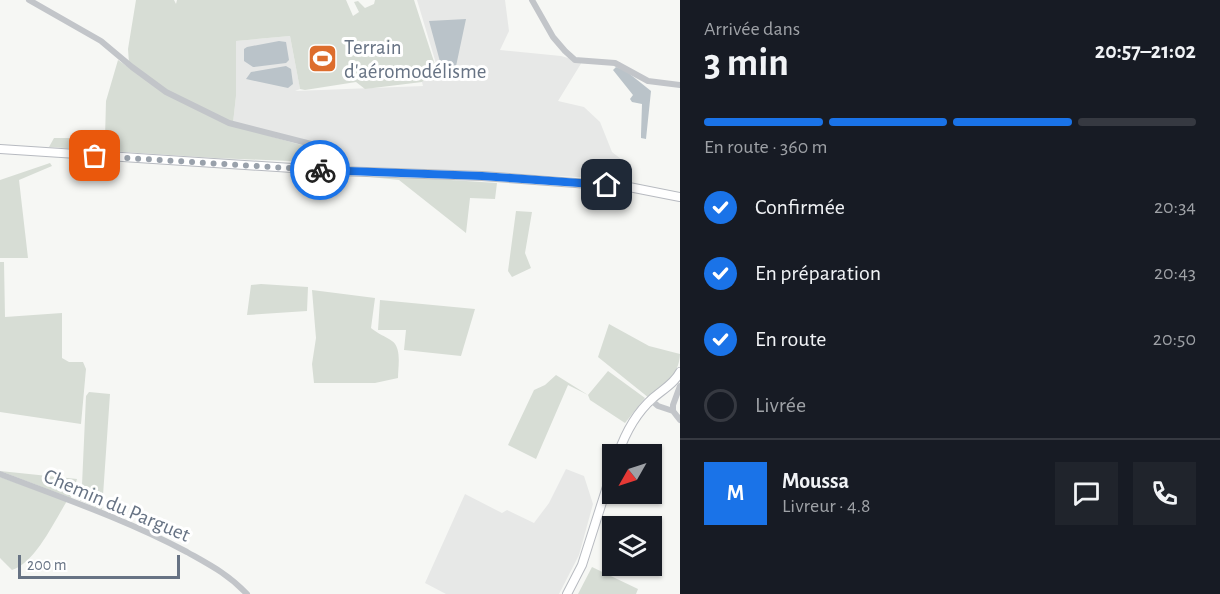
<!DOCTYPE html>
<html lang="fr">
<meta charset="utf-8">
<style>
body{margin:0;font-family:"Alegreya Sans",sans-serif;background:#20242c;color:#f1f3f6;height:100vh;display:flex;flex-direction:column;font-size:22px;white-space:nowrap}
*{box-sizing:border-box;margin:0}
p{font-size:20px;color:#9ea1a6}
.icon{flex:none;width:33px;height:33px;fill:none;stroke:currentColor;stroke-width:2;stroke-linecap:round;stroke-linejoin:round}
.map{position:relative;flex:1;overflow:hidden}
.details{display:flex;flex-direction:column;background:#171b24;width:540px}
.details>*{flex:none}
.needle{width:39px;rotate:231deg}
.tools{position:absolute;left:602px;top:444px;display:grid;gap:12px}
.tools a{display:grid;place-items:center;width:60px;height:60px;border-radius:0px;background:#171b24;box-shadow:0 2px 4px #0004;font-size:30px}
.scale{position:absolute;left:18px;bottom:15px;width:162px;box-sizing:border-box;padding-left:6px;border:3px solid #677384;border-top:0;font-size:16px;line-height:21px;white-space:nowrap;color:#677384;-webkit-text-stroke:4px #fff;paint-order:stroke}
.pin{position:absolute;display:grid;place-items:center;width:51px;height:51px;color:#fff;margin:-26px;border-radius:12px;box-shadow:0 3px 9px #0006}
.courier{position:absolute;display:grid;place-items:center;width:60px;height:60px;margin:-30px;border:4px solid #1a73e8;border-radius:50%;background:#fff;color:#222;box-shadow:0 2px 8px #0007}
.headline em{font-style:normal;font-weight:700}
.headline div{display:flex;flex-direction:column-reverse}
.headline{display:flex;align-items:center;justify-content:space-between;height:102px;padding:0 24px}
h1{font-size:39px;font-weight:700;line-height:45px}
.bar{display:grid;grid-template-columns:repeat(4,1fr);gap:9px 6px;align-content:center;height:72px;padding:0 24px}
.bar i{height:8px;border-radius:4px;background:#363941}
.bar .current{background:#1a73e8}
.bar p{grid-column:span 4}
.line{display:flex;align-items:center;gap:15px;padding:0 24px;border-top:2px solid #363941}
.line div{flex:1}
.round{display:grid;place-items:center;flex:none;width:63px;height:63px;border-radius:0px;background:#20242c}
ol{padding:0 24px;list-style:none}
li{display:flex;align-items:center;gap:18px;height:66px}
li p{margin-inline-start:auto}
li .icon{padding:6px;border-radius:50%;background:#1a73e8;color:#fff;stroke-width:4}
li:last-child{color:#9ea1a6}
li i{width:33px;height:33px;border:3px solid #363941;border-radius:50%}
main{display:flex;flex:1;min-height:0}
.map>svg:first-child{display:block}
.built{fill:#e7e8e7}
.green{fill:#d7ddd5}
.water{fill:#bac3c9}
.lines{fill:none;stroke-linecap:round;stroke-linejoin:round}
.secondary-casing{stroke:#b7bac0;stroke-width:10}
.street{stroke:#c2c5c9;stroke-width:6}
.secondary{stroke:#fff;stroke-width:8}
.done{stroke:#99a1ab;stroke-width:6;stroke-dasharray:0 10.8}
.route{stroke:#1a73e8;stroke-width:8}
.labels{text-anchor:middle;stroke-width:6;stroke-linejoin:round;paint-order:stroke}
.poi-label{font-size:21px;fill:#677384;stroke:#fff;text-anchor:start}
.street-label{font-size:21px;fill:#677384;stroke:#fff}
</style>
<main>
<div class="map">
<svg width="680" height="594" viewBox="0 0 680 594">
<rect width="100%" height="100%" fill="#f6f7f4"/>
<path class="built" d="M417 0H505L509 31 500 50 561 56 582 62 558 101 584 107 600 122 612 152 630 166 621 172 619 177H577L352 167 338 162 325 145 233 123 236 96V41L290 36 300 89 295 91 423 86 422 82 438 70Z
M566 469 584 476 593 504 579 555 559 594H446L425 583 465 494 502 513 507 510 534 523 549 503Z"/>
<path class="green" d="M136 0H174L176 4 177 0H346L353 16 359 12 354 2 358 1 365 8 374 4 375 0H414L437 71 422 82 365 89 356 82 305 90 300 89 290 36 236 41V96L233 123 169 92 129 63 128 49Z
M118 60 167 94 185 104 273 137 312 148 318 157 313 162 215 158 49 147 54 138H105L106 101Z
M50 163 52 166 19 180 28 258H0V180Z
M358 174 497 183 495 199 470 198 466 233 399 180 360 176Z
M516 211 532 212 525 253 531 268 512 277 508 271Z
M0 262H4L5 317 62 313V358L69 362H83L86 369 81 424 0 412Z
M261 284 308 287 307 311 247 315 251 285Z
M312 290 375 298 371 328C378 334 385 336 392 341 402 348 398 367 398 378L375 383H314L312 364 316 338Z
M380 300 475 309 461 356 404 350 406 330H378Z
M609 324 649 346 680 354C679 376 664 385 649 398L598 357Z
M608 371 645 398 625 423 590 400 588 395 568 385 536 459 508 445 534 390 545 385 556 375 588 395Z
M89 392 110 394 102 510 77 499 82 485 86 396Z
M0 471 77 479 71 498Z
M0 477 67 501C54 522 35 563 12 570L0 558Z
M592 567 638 589 636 594H578Z"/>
<path class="water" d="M466 19 455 71 446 73 442 69 429 21Z
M279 41 286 42 289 60 286 63 253 67 244 61V49L247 47Z
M286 66 291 69 293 84 288 88 246 79 251 72Z
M616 67 626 71 651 91 646 139 641 138V134L642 104 632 102 630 99 633 95 613 70Z"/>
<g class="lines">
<defs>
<path id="secondary" d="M0 149 338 171 482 176 629 187 680 197
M618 454C625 434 636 413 653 398 662 390 674 384 680 372
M567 594 582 565 612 471"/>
</defs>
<use href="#secondary" class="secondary-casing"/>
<path class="street" d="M29 0 101 41 132 67 166 92 229 123 311 144 327 155 338 171
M532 0 553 37 565 51 575 60 615 63 648 81 680 85
M651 400 658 406 673 411V405L680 386
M673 411 680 420
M0 474C63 498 127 520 187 552 210 565 228 574 247 594"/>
<use href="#secondary" class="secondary"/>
</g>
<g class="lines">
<path class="done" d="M95 156 320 170"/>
<path class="route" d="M320 170 482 176 607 185"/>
</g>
<defs>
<symbol id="stadium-square" viewBox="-11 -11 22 22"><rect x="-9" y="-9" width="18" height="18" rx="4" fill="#dd6d2d" stroke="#fff"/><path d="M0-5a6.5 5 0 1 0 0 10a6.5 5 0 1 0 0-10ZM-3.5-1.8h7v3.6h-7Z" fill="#fff"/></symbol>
</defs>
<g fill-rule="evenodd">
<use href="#stadium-square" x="306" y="42" width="33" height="33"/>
</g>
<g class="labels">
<g class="poi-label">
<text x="344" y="54">Terrain<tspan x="344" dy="24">d'aéromodélisme</tspan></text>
</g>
<g class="street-label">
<text transform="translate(117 505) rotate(23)" y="7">Chemin du Parguet</text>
</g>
</g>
</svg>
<div class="tools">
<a><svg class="needle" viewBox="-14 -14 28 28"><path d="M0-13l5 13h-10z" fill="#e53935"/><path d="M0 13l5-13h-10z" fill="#9ea1a6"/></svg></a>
<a><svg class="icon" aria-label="layers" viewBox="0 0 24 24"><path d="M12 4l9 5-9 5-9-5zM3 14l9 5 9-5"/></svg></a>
</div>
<div class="scale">200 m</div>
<div class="pin" style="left:95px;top:156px;background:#ea580c"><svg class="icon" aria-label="bag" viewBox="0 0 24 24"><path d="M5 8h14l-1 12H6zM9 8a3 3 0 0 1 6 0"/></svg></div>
<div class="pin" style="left:607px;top:185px;background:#1f2937"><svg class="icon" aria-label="home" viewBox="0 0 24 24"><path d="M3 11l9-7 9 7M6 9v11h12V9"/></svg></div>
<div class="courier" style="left:320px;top:170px"><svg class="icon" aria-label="bike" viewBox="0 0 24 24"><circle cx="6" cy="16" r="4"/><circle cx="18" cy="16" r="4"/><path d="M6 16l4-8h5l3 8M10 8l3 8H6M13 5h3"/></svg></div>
</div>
<section class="details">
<div class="headline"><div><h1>3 min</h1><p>Arrivée dans</p></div><em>20:57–21:02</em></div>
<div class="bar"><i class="current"></i><i class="current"></i><i class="current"></i><i></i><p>En route · 360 m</p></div>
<ol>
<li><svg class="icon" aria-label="check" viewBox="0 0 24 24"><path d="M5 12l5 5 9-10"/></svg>Confirmée<p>20:34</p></li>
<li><svg class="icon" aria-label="check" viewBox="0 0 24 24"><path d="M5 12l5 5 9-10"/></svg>En préparation<p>20:43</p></li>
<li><svg class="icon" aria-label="check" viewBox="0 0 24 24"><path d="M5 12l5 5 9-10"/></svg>En route<p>20:50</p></li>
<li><i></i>Livrée</li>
</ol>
<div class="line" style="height:108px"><b class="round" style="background:#1a73e8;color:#fff">M</b><div><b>Moussa</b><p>Livreur · 4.8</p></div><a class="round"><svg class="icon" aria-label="chat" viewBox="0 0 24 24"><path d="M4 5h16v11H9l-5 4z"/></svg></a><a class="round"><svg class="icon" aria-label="phone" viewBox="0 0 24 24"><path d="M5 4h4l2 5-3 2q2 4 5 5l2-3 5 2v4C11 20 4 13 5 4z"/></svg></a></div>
</section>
</main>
